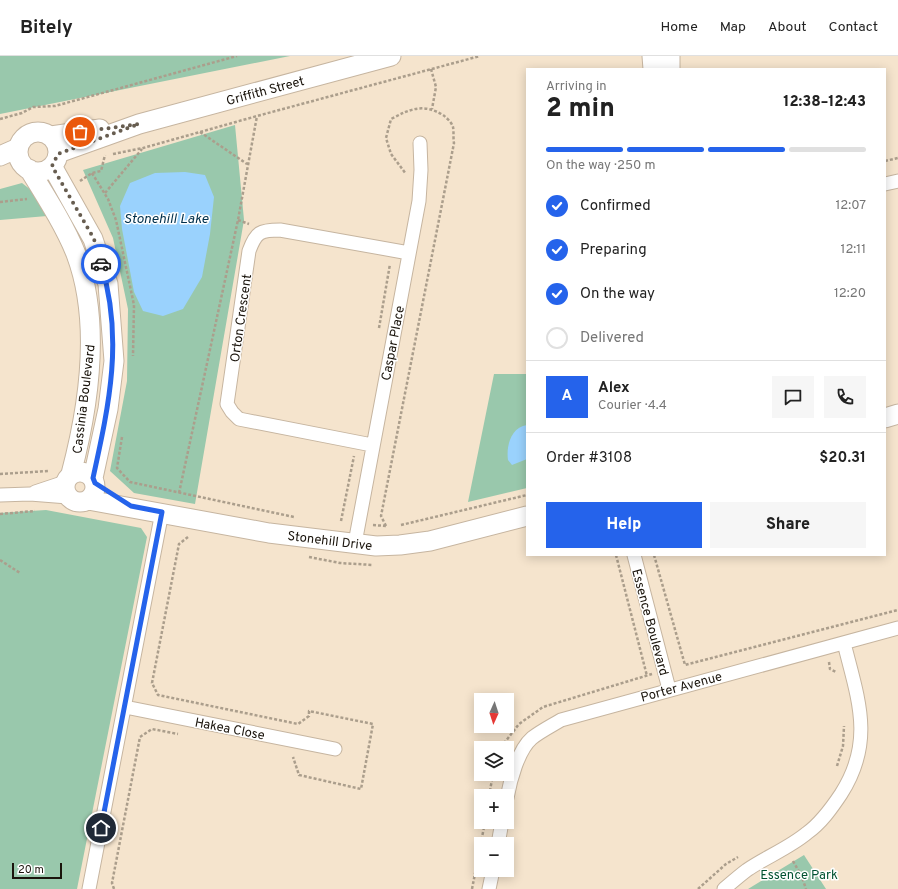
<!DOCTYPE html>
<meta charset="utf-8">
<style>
body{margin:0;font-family:Overpass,sans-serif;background:#f6f6f6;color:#222;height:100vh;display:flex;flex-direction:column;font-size:15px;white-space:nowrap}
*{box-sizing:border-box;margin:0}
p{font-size:13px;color:#767676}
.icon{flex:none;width:22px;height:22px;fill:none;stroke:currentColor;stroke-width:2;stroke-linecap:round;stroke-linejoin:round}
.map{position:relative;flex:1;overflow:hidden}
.sheet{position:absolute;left:526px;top:12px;width:360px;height:488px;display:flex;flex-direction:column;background:#fff;border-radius:0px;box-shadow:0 2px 10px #0003}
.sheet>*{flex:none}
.needle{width:26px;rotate:183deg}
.tools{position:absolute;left:474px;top:637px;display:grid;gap:8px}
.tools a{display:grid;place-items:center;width:40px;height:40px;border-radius:0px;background:#fff;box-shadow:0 2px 10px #0003;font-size:20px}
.scale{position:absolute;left:12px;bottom:10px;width:50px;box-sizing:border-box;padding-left:4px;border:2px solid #1a140c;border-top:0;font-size:11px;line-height:14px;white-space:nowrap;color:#1a140c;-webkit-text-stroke:3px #fff;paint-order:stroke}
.pin{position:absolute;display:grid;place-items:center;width:34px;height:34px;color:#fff;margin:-17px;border:2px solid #fff;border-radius:50%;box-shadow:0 1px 4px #0007}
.courier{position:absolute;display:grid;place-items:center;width:40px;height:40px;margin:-20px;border:3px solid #2563eb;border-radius:50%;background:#fff;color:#222;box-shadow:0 1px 5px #0007}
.headline em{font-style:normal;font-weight:800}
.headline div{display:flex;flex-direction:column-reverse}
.headline{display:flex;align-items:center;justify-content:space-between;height:68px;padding:0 20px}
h1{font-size:26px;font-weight:800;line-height:30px}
.bar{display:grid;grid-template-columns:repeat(4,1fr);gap:6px 4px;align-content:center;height:48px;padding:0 20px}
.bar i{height:5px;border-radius:3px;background:#e0e0e0}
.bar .current{background:#2563eb}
.bar p{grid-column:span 4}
.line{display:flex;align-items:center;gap:10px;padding:0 20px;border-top:1px solid #e0e0e0}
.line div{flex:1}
.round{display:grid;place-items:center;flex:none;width:42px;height:42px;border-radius:0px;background:#f6f6f6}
ol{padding:0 20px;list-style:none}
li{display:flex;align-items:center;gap:12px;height:44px}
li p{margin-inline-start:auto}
li .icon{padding:4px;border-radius:50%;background:#2563eb;color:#fff;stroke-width:4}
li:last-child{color:#767676}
li i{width:22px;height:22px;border:2px solid #e0e0e0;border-radius:50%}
.cta{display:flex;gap:8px;margin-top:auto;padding:8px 20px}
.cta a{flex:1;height:46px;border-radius:0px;background:#2563eb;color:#fff;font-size:16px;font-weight:800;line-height:46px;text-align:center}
.cta a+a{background:#f6f6f6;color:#222}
header{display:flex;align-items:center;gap:24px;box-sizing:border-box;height:56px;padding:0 20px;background:#fff;border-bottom:1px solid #e0e0e0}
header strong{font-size:19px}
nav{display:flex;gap:22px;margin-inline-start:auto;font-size:14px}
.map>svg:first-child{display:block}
.green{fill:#99c8ac}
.water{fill:#9ad2fd}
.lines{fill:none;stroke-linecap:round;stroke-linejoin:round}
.street-casing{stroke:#c6b5a0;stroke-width:15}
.secondary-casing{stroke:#c6b5a0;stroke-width:21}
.path{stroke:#ab9e8c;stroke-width:2.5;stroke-dasharray:3 2;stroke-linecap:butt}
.street{stroke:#fff;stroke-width:13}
.secondary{stroke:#fff;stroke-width:19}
.done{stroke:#675d50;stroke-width:4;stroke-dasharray:0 7.2}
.route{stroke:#2563eb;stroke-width:5}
.labels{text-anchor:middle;stroke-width:3;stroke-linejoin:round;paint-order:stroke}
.street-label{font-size:13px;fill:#1a140c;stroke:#fff}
.park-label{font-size:13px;fill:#005231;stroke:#fff}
.water-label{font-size:14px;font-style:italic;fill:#01304c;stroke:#fff}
</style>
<header>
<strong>Bitely</strong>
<nav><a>Home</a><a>Map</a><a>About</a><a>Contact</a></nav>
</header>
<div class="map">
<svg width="898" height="833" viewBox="0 0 898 833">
<rect width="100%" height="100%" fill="#f5e4cd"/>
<path class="green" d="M0 0H290L0 58Z
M235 69 244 164 195 448 134 437 110 415 127 325 128 253 113 182 83 114Z
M22 127 36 138 47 160 0 164V133Z
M494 318H527V432L468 446Z
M46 454 141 472 147 481 77 833H0V457Z
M804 799 826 833H748Z"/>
<path class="water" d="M185 116 205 119 214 141 210 178 202 221 183 253 163 260 143 255 134 236 122 173 120 150 130 127 155 117Z
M527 369V403L512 409 508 404C506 390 511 371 527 369Z"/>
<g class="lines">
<defs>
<path id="street" d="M885 128 898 125
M372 389 239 363 232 356 227 348 249 195C256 176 260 174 280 174L409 197
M35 436 65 426
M0 439 30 438 68 441
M355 487 419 145 421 114 420 87
M634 499 669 633
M125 651 335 693
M507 742C510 725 518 694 532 682 541 675 551 670 561 664L898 572
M498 788 502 766
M89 833 162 456
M489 833 493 814
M724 833C731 827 739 820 747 814 766 801 789 792 807 777 821 767 831 753 841 738 875 685 858 643 844 587"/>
<path id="secondary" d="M652 0 653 13
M670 13V0
M18 96a20 20 0 1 1 40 0a20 20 0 1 1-40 0Z
M51 80 100 73
M58 97 139 68 391 0
M0 100 18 92
M52 110 93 183 108 228 114 305 108 353 93 422
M29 113C45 139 65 170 76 198 101 265 89 350 71 418
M885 362 898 358
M65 431a15 15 0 1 1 30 0a15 15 0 1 1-30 0Z
M88 444 269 477 376 490 400 489 430 485 527 460"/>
</defs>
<use href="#street" class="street-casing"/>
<use href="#secondary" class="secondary-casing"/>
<path class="path" d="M431 13 436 31 432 53
M0 63 22 57 33 51 55 50 237 0
M200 76 247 108
M113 98 143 92 257 60 480 0
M885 105 898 102
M92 117 108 143 116 164 134 249 133 300
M80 125 92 117 101 115 105 99
M105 137 142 93
M0 146 27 143
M238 164 249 168
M379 272 390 208
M122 381 117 412 130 426 294 461
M0 418 48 415
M179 437 238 164 257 60
M0 458 35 455
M341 465 354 400
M373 469 386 470
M401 469 527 439
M386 470 381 460 454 87C453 82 454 76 453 71 452 67 447 62 443 59 423 47 410 53 391 63L386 82 391 98 406 118
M188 481 179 488 152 627 158 639 298 668 309 660V655L373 668 361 733 299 719 293 701
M616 499 647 620
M654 499 685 609 898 554
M309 501 340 507 373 509
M0 504 20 517
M829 606 830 613 836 616
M502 692 505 686 519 668 543 651 652 618
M837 710 843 690 844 670
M489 740 493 718
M793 805 802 821 806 833
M114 833 112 827 140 681 152 673 178 678
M472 833 485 766
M698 833 726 808 738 801"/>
<use href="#street" class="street"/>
<use href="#secondary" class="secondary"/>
</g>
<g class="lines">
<path class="done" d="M80 76 139 68 58 98 52 110 94 183 101 208"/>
<path class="route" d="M101 772 162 456 131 450 95 427 93 422C109 349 124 282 101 208"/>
</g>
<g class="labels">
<g class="street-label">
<text transform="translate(265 34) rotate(-15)" y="5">Griffith Street</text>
<text transform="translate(240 262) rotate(-82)" y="5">Orton Crescent</text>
<text transform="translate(392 287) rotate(-79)" y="5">Caspar Place</text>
<text transform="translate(83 343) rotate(-83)" y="5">Cassinia Boulevard</text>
<text transform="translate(330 484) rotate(7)" y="5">Stonehill Drive</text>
<text transform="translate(651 566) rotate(75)" y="5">Essence Boulevard</text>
<text transform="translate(681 630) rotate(-15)" y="5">Porter Avenue</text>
<text transform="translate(230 672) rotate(11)" y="5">Hakea Close</text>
</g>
<g class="park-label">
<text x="799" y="823">Essence Park</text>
</g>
<g class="water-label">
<text x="166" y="167">Stonehill Lake</text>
</g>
</g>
</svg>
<div class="tools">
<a><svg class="needle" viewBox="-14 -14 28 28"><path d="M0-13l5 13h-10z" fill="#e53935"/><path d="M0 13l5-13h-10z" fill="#767676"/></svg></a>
<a><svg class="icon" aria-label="layers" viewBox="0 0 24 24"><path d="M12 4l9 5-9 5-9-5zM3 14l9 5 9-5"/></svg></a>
<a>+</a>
<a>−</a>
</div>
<div class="scale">20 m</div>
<div class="pin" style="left:80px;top:76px;background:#ea580c"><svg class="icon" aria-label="bag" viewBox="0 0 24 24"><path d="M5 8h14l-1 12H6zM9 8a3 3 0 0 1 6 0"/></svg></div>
<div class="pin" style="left:101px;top:772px;background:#1f2937"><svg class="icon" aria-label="home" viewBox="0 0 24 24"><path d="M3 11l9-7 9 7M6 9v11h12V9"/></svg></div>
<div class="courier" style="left:101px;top:208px"><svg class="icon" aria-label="car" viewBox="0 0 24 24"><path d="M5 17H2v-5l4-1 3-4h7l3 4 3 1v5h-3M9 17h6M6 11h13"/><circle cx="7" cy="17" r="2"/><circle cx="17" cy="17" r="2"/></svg></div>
<section class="sheet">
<div class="headline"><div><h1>2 min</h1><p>Arriving in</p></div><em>12:38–12:43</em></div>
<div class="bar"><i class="current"></i><i class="current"></i><i class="current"></i><i></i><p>On the way · 250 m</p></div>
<ol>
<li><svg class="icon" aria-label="check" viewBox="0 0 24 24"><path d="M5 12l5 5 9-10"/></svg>Confirmed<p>12:07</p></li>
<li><svg class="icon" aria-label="check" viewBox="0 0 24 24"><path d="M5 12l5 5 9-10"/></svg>Preparing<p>12:11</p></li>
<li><svg class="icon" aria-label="check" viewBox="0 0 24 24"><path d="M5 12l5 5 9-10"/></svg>On the way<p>12:20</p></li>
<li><i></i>Delivered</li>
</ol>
<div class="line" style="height:72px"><b class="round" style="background:#2563eb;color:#fff">A</b><div><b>Alex</b><p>Courier · 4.4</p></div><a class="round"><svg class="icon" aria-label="chat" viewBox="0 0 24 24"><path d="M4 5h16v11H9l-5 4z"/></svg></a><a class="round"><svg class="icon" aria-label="phone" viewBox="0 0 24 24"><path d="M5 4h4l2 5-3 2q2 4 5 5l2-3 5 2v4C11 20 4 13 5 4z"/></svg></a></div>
<div class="line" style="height:52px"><div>Order #3108</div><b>$20.31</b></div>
<div class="cta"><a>Help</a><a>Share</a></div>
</section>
</div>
